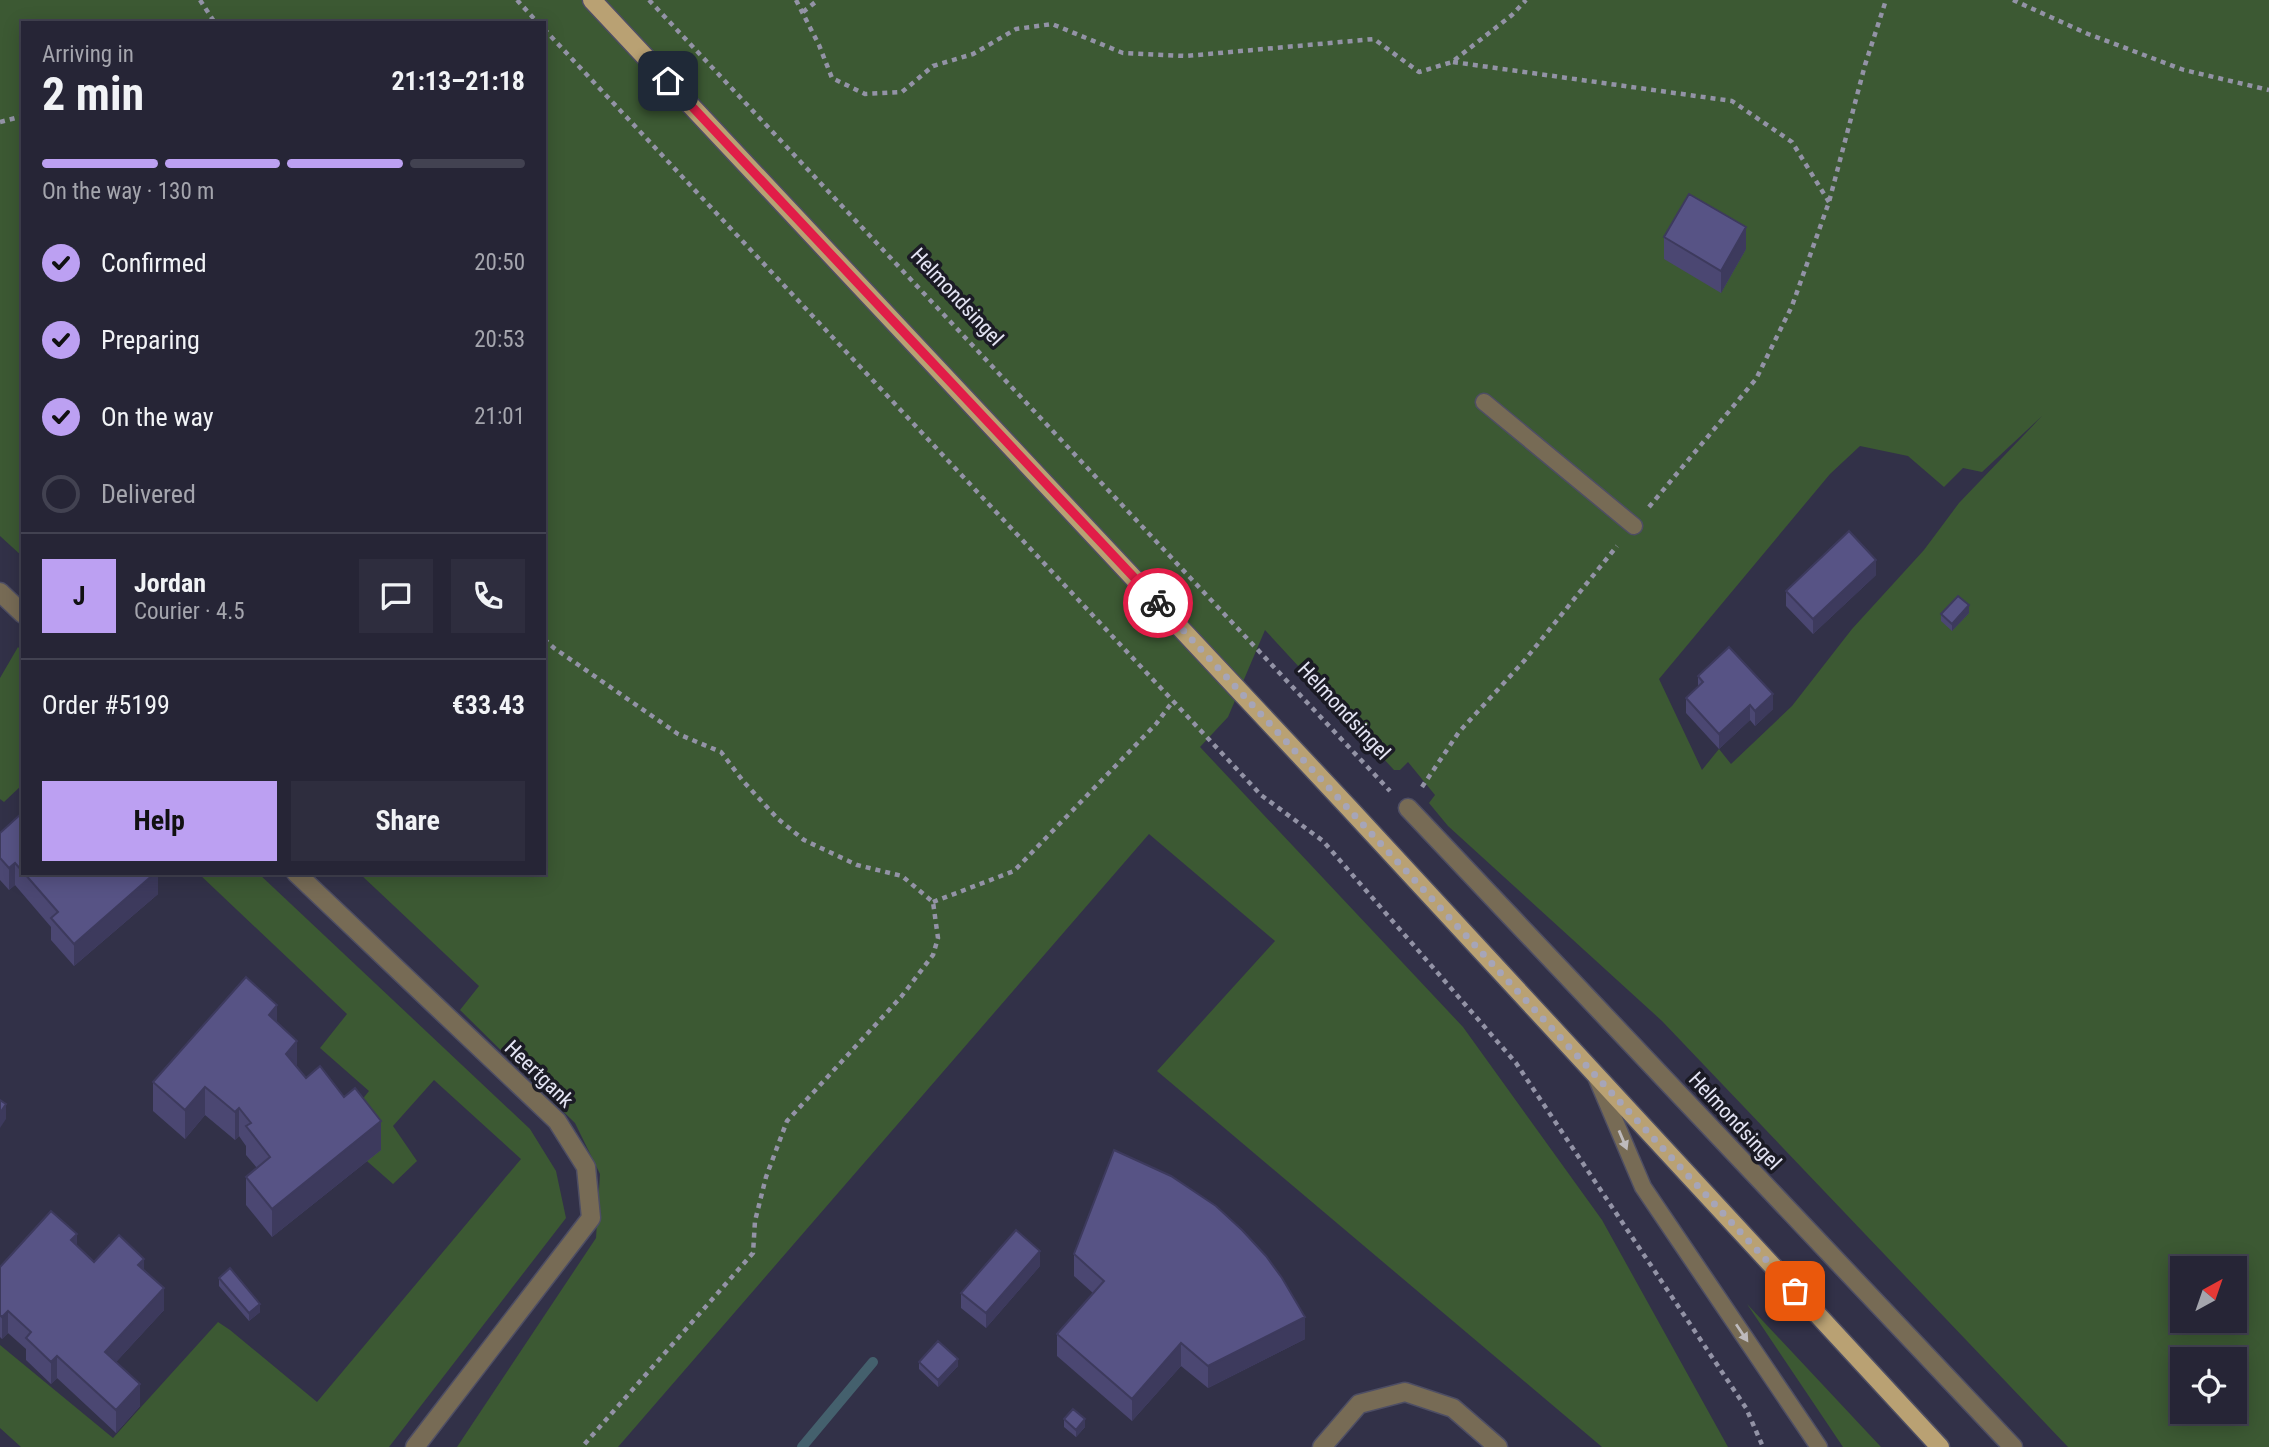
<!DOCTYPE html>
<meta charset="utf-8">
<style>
body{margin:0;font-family:"Roboto Condensed",sans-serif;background:#2e2d3e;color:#f1f3f6;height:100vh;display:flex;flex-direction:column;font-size:26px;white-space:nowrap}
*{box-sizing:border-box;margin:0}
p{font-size:23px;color:#a4a5ad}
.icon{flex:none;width:38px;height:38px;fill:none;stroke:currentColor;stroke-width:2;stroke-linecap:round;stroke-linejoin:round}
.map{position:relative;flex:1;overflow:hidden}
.panel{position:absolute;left:21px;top:21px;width:525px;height:854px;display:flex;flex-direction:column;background:#262536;border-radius:0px;box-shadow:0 4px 18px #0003,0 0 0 2px #424251}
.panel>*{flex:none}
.needle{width:46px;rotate:40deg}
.fabs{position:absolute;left:2170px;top:1256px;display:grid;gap:14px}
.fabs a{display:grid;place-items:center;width:77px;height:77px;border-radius:0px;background:#262536;box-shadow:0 4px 18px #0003,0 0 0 2px #424251;font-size:35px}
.pin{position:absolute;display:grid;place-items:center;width:60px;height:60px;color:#fff;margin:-30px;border-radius:14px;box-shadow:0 4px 10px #0006}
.courier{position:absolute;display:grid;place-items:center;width:70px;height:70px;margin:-35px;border:5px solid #e11d48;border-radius:50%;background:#fff;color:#222;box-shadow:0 2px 9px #0007}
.head em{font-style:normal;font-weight:700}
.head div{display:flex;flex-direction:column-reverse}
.head{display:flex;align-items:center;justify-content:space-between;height:119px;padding:0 21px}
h1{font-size:46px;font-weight:700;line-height:52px}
.bar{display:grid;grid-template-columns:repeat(4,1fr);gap:10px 7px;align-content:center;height:84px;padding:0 21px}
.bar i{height:9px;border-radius:5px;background:#424251}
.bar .on{background:#bca0f2}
.bar p{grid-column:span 4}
.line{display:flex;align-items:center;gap:18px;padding:0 21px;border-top:2px solid #424251}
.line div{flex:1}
.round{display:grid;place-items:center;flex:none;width:74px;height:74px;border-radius:0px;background:#2e2d3e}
ol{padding:0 21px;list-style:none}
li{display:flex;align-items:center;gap:21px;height:77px}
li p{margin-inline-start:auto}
li .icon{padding:7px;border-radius:50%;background:#bca0f2;color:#111;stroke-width:4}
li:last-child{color:#a4a5ad}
li i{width:38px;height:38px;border:4px solid #424251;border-radius:50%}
.action{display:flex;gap:14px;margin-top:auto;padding:14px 21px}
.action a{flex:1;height:80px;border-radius:0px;background:#bca0f2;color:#111;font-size:28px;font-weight:700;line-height:80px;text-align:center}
.action a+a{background:#2e2d3e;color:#f1f3f6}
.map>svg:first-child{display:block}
.green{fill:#3c5933;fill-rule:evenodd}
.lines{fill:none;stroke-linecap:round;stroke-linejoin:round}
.stream{stroke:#44606d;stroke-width:10}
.service-casing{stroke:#4e4e64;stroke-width:19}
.minor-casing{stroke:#4e4e64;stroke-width:21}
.primary-casing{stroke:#4e4e64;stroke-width:21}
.path{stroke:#9393a6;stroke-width:4.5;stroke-dasharray:5 5;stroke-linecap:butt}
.service{stroke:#776b55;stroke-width:16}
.minor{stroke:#776b55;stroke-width:18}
.primary{stroke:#b9a173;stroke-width:18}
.wall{fill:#4b4772}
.shaded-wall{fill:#3d3a5d}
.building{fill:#575385;stroke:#3d3a5d;stroke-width:2}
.oneway{fill:#bebabc}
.done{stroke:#a6a5b8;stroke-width:7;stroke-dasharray:0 12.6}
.route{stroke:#e11d48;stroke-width:9}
.labels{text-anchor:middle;stroke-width:7;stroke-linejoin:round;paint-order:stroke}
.street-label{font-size:21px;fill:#e4e4f4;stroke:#1b1b25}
</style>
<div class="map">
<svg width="2269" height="1447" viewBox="0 0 2269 1447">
<rect width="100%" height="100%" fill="#323148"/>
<path class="green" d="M0 0H2269V1447H2068L1662 1021 1448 826 1429 803 1435 795 1408 762 1400 770H1394L1265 630 1228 717 1200 747 1463 1027 1602 1220 1728 1447H1602L1157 1071 1275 941 1149 834 618 1447H457L596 1238 600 1174 575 1123 460 1010 479 986 359 873H544V23H23V557L0 536ZM2042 416 1959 503 1924 550 1852 629 1792 706 1731 764 1719 749 1702 770 1659 679 1830 474 1860 446 1908 456 1944 487 1963 468 1982 472ZM2182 1269H2235V1321H2182ZM2182 1360H2235V1412H2182Z
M18 647 23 652V784L4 802 0 799V678Z
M198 873H258L530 1129 556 1171 566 1218 389 1447H21L0 1428V1345L113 1438 218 1322 230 1330 317 1402 521 1159 434 1080 393 1126 417 1161 393 1184 335 1133 369 1091 320 1048 347 1014Z
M1747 1304 1881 1447H1843Z"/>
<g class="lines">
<path class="stream" d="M802 1447 873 1362"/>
<defs>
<path id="service" d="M1484 402 1634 526
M1597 1079 1643 1187 1819 1447"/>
<path id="minor" d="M0 592 23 614
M1408 808 2013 1447
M296 873 557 1121 586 1167 591 1218 415 1447
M1322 1447 1359 1404 1405 1392 1453 1408 1498 1447"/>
<path id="primary" d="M592 0 1350 809 1940 1447"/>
</defs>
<use href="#service" class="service-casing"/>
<use href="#minor" class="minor-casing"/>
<use href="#primary" class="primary-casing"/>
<path class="path" d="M200 0 215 23
M517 0 538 23
M649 0 1390 791
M796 0 819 45 832 78 865 94 902 92 933 66 973 54 1016 29 1052 24 1123 53 1186 56 1374 39 1419 72 1452 62 1512 15 1526 0
M2013 0 2088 34 2184 70 2269 90
M803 12 818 0
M544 29 1261 795 1323 841 1516 1063 1746 1408 1763 1447
M1453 62 1732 101 1792 142 1829 202
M0 122 23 116
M1649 507 1756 379 1792 306 1829 202 1865 65 1886 0
M544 639 554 648 678 734 721 752 743 781 778 819 804 840 857 865 902 876 933 902 938 938 933 955 901 997 787 1121 766 1177 755 1221 753 1253 582 1447
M1422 787 1459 732 1524 661 1617 546
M933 902 1014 871 1156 724 1173 701"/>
<use href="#service" class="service"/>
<use href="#minor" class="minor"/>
<use href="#primary" class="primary"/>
</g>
<path class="wall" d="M1664 237 1746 249 1721 293 1664 259Z
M1876 575 1813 634 1786 606V591Z
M1969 613 1952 631 1941 621V614Z
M1698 676 1773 709 1755 726 1750 720 1719 749 1686 713V698L1698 687Z
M23 812V873H158V894L74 966 51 940V927L15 885 9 890 0 880V833Z
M277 1023 297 1068 306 1078 381 1150 272 1237 246 1205V1177L257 1168 246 1155V1146L239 1136 235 1140 205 1115 185 1139 153 1111V1082Z
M77 1245 94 1262 144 1271 164 1310 116 1362 140 1406 116 1433 57 1378 51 1384 26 1360V1349L8 1333 2 1339 0 1337V1267Z
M1074 1254 1305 1339 1208 1388 1181 1366 1132 1421 1057 1356V1334L1093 1293 1074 1276Z
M1040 1266 986 1328 961 1308V1293Z
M219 1278 260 1312 249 1321 219 1286Z
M919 1362 958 1366 938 1387 919 1369Z
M1064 1419 1085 1427 1076 1437 1064 1427Z"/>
<path class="shaded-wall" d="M1746 227V249L1721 293V271Z
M1876 560V575L1813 634V619Z
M1969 605V613L1952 631V624Z
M1773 694V709L1755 726V711Z
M1750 705V720L1719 749V734Z
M15 863V885L9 890V868Z
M155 873H158V894L74 966V944Z
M277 1005V1033L269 1015Z
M297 1041V1069L286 1054Z
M205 1087V1115L185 1139V1110Z
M6 1104V1119L0 1128V1113Z
M239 1108V1136L235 1140V1112Z
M381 1121V1150L272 1237V1209Z
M77 1234V1257L71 1240Z
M1040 1251V1266L986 1328V1313Z
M144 1259V1281L138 1265Z
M164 1288V1310L105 1374V1352Z
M260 1304V1312L249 1321V1313Z
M8 1311V1333L2 1339V1317Z
M1305 1317V1339L1208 1388V1366Z
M1181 1343V1366L1132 1421V1399Z
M57 1356V1378L51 1384V1362Z
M958 1359V1366L938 1387V1380Z
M140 1384V1406L116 1433V1410Z
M1085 1419V1427L1076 1437V1430Z"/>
<path class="building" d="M1689 194 1746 227 1721 271 1664 237Z
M1849 531 1876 560 1813 619 1786 591Z
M1958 596 1969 605 1952 624 1941 614Z
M1729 647 1773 694 1755 711 1750 705 1719 734 1686 698 1703 682 1698 676Z
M23 812V872L15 863 9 868 0 858V833Z
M24 873H155L74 944 51 918 58 912Z
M246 977 277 1005 269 1015 297 1041 286 1054 306 1078 320 1066 344 1097 355 1088 381 1121 272 1209 246 1177 270 1157 246 1126 251 1123 239 1108 235 1112 205 1087 185 1110 153 1082Z
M0 1100 6 1104 0 1113Z
M1114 1150 1171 1176 1216 1206 1242 1230 1266 1256 1282 1278 1305 1317 1208 1366 1181 1343 1132 1399 1057 1334 1104 1281 1074 1254Z
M51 1211 77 1234 71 1240 94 1262 119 1235 144 1259 138 1265 164 1288 105 1352 140 1384 116 1410 57 1356 51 1362 26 1338 31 1332 8 1311 2 1317 0 1315V1267Z
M1016 1230 1040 1251 986 1313 961 1293Z
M230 1268 260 1304 249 1313 219 1278Z
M938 1341 958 1359 938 1380 919 1362Z
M1073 1409 1085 1419 1076 1430 1064 1419Z"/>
<defs><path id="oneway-solid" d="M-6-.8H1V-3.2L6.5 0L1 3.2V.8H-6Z" transform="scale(1.75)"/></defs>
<g class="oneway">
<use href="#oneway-solid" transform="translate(1623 1140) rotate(67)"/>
<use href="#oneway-solid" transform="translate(1742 1333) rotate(56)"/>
</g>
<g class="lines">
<path class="done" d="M1158 603 1795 1291"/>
<path class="route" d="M668 81 1158 603"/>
</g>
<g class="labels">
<g class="street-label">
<text transform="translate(957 297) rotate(47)" y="7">Helmondsingel</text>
<text transform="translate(1344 711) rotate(47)" y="7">Helmondsingel</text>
<text transform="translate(539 1074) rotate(44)" y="7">Heertgank</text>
<text transform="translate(1735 1121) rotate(47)" y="7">Helmondsingel</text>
</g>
</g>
</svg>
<div class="fabs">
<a><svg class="needle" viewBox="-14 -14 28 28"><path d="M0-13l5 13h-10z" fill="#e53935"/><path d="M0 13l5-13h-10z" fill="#a4a5ad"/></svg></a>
<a><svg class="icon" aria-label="locate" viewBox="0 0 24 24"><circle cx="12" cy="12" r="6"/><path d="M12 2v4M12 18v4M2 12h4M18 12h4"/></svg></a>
</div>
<div class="pin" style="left:1795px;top:1291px;background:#ea580c"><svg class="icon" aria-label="bag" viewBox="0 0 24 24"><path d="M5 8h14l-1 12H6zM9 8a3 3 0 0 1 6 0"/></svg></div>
<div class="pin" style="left:668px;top:81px;background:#1f2937"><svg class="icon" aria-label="home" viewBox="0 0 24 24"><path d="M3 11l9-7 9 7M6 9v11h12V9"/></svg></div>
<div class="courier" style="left:1158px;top:603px"><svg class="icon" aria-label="bike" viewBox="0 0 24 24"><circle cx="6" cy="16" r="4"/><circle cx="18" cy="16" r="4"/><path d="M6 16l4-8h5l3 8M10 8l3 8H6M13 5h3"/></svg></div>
<section class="panel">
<div class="head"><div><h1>2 min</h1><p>Arriving in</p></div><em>21:13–21:18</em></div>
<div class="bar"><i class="on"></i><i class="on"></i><i class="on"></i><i></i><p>On the way · 130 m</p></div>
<ol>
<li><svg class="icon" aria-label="check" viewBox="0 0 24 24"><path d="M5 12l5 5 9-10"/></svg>Confirmed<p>20:50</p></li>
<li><svg class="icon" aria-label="check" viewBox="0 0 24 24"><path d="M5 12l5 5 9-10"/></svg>Preparing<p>20:53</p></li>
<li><svg class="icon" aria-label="check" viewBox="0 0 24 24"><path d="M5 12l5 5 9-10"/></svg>On the way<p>21:01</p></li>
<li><i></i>Delivered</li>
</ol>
<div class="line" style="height:126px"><b class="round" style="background:#bca0f2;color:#111">J</b><div><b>Jordan</b><p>Courier · 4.5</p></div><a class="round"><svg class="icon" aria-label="chat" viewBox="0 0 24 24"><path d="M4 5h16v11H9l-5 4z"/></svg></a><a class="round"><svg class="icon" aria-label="phone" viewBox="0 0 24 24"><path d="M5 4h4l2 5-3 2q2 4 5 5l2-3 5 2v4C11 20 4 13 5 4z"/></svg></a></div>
<div class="line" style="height:91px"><div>Order #5199</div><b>€33.43</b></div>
<div class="action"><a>Help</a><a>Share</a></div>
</section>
</div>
